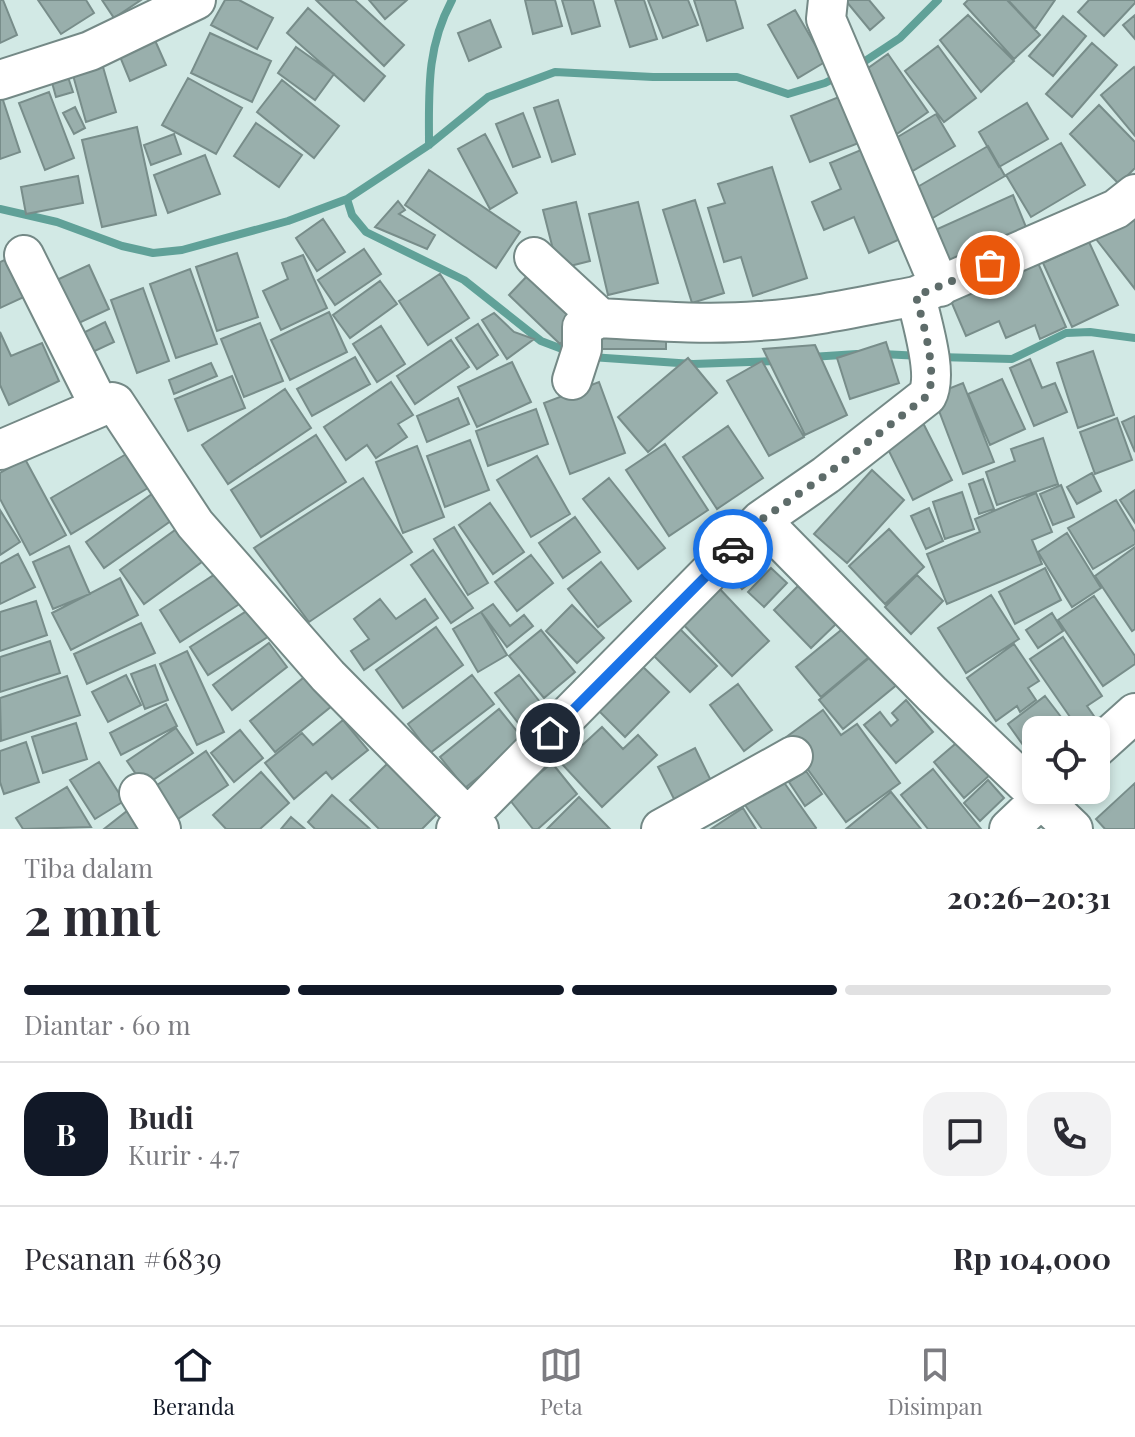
<!DOCTYPE html>
<html lang="id">
<meta charset="utf-8">
<style>
body{margin:0;font-family:"Playfair Display",serif;background:#f2f2f3;color:#2b2b33;height:100vh;display:flex;flex-direction:column;font-size:30px;white-space:nowrap}
*{box-sizing:border-box;margin:0}
p{font-size:26px;color:#7c7c81}
.icon{flex:none;width:44px;height:44px;fill:none;stroke:currentColor;stroke-width:2;stroke-linecap:round;stroke-linejoin:round}
.map{position:relative;height:829px;overflow:hidden}
.details{display:flex;flex-direction:column;background:#fff;flex:1}
.details>*{flex:none}
.fabs{position:absolute;left:1022px;top:716px;display:grid;gap:16px}
.fabs a{display:grid;place-items:center;width:88px;height:88px;border-radius:16px;background:#fff;box-shadow:0 4px 12px #0003;font-size:40px}
.pin{position:absolute;display:grid;place-items:center;width:68px;height:68px;color:#fff;margin:-34px;border:4px solid #fff;border-radius:50%;box-shadow:0 2px 8px #0007}
.courier{position:absolute;display:grid;place-items:center;width:80px;height:80px;margin:-40px;border:6px solid #1a73e8;border-radius:50%;background:#fff;color:#222;box-shadow:0 2px 10px #0007}
.headline em{font-style:normal;font-weight:700}
.headline div{display:flex;flex-direction:column-reverse}
.headline{display:flex;align-items:center;justify-content:space-between;height:136px;padding:0 24px}
h1{font-size:52px;font-weight:700;line-height:60px}
.bar{display:grid;grid-template-columns:repeat(4,1fr);gap:12px 8px;align-content:center;height:96px;padding:0 24px}
.bar i{height:10px;border-radius:6px;background:#e1e1e2}
.bar .selected{background:#111827}
.bar p{grid-column:span 4}
.line{display:flex;align-items:center;gap:20px;padding:0 24px;border-top:2px solid #e1e1e2}
.line div{flex:1}
.round{display:grid;place-items:center;flex:none;width:84px;height:84px;border-radius:24px;background:#f2f2f3}
.tabs{display:flex;justify-content:space-around;align-items:center;height:112px;border-top:2px solid #e1e1e2;background:#fff;font-size:22px;color:#7c7c81}
.tabs a{display:grid;justify-items:center;gap:4px}
.tabs .selected{color:#111827}
.map>svg:first-child{display:block}
.lines{fill:none;stroke-linecap:round;stroke-linejoin:round}
.stream{stroke:#60a198;stroke-width:8}
.building{fill:#99afac;stroke:#788d8a;stroke-width:2}
.minor-casing{stroke:#748986;stroke-width:42}
.minor{stroke:#fff;stroke-width:38}
.done{stroke:#5e6c6a;stroke-width:8;stroke-dasharray:0 14.4}
.route{stroke:#1a73e8;stroke-width:10}
</style>
<div class="map">
<svg width="1135" height="829" viewBox="0 0 1135 829">
<rect width="100%" height="100%" fill="#d2e9e5"/>
<g class="lines">
<path class="stream" d="M856 67 900 38 938 0
M429 145C429 92 426 48 452 0
M347 199 352 215 366 232 464 280 541 341 570 352
M0 209 57 222 122 246 153 253 182 250 288 221 347 199 429 145 488 97 555 72 653 77H737L788 94 825 83 841 75
M882 354 921 356
M591 357 693 364 777 361
M811 357 857 354
M938 357 1012 359 1066 333 1090 332 1135 338"/>
</g>
<path class="building" d="M0 0H3L17 35 0 43Z
M38 0H86L94 13 61 34Z
M102 0H141L114 18Z
M225 0H239L273 18 257 49 211 25Z
M316 0H355L404 45 384 66Z
M369 0H407L385 19Z
M525 0H555L562 26 533 34Z
M562 0H593L600 26 572 34Z
M615 0H644L657 39 630 47Z
M648 0H688L698 25 663 38Z
M694 0H735L743 28 707 41Z
M848 0H869L884 18 870 30 846 1Z
M968 0H1007L1040 35 1014 59 964 4Z
M1008 0H1055L1035 29Z
M1089 0H1135V3L1104 36 1078 12Z
M308 8 385 76 364 101 287 33Z
M795 10 825 62 798 78 768 25Z
M968 15 1014 61 981 92 940 40Z
M1135 15V39L1123 25Z
M1063 16 1086 36 1053 76 1029 56Z
M490 20 501 47 469 61 458 33Z
M149 27 166 65 130 81 114 42Z
M210 33 271 61 252 102 191 73Z
M1092 43 1117 65 1072 117 1046 94Z
M938 46 976 98 944 122 905 71Z
M296 47 334 74 315 100 278 73Z
M888 54 928 112 891 138 866 102 879 93 864 71Z
M101 60 116 112 86 122 71 68Z
M1134 67 1135 69V136L1101 95Z
M67 74 73 92 56 97 51 79Z
M188 78 242 108 216 154 162 125Z
M282 80 339 126 314 158 257 112Z
M49 92 74 158 45 170 19 103Z
M849 93 869 139 810 162 791 116Z
M1 94 20 152 0 159V94Z
M558 100 575 154 552 162 534 108Z
M1027 103 1048 139 999 167 979 132Z
M1099 105 1135 142V168L1119 184 1070 134Z
M75 107 85 128 74 134 63 113Z
M523 113 540 157 513 167 496 124Z
M936 114 955 146 904 176 886 144Z
M256 123 302 155 279 187 234 156Z
M137 127 156 215 102 227 82 140Z
M174 134 181 154 151 165 144 145Z
M485 134 517 193 490 209 458 149Z
M1061 143 1085 185 1031 217 1006 175Z
M988 146 1005 176 931 219 914 189Z
M868 147 907 236 869 253 854 217 824 230 812 202 841 189 830 163Z
M205 155 220 194 168 213 154 175Z
M772 167 807 278 753 296 741 257 724 262 708 208 725 203 718 184Z
M429 170 520 232 496 268 405 205Z
M78 176 83 203 26 214 21 187Z
M1013 195 1028 232 948 268 933 231Z
M695 200 724 293 692 303 663 210Z
M398 201 405 210 399 214 435 235 427 249 375 227Z
M576 202 590 261 558 269 543 210Z
M638 202 658 283 608 295 589 214Z
M1129 213 1135 221V289L1096 239Z
M323 219 345 252 317 271 296 238Z
M1089 242 1118 305 1072 327 1043 263Z
M364 249 381 274 335 305 318 280Z
M237 253 258 317 217 331 196 267Z
M303 255 327 308 281 330 263 291 288 279 282 263Z
M1035 256 1066 327 1040 339 1035 325 1006 338 999 321 966 336 948 294Z
M9 258 26 296 0 308V262Z
M89 265 109 309 68 328 48 284Z
M190 269 217 344 176 358 150 284Z
M440 274 469 318 428 345 399 301Z
M529 274 581 323 560 344 509 295Z
M380 281 397 304 350 338 333 315Z
M143 288 169 361 137 373 111 300Z
M329 312 347 352 290 380 271 340Z
M494 313 514 332 534 339 507 359 482 320Z
M105 322 114 342 82 357 73 338Z
M260 323 283 381 244 397 221 339Z
M478 324 498 355 477 369 456 338Z
M381 326 405 364 377 382 353 344Z
M596 326H666V349H596Z
M0 332 11 356 42 343 59 381 9 405 0 385Z
M451 340 469 367 415 404 397 376Z
M886 342 899 383 850 399 837 358Z
M815 345 847 415 805 435 763 349Z
M1093 351 1114 415 1078 428 1057 363Z
M355 357 370 384 312 416 297 389Z
M688 358 717 393 648 452 618 417Z
M1030 359 1042 388 1055 383 1067 412 1034 426 1010 368Z
M762 361 804 437 769 456 727 381Z
M512 362 531 402 477 427 458 387Z
M211 363 217 376 174 394 169 380Z
M232 376 245 408 188 431 175 399Z
M1002 379 1025 429 990 445 968 394Z
M391 382 413 415 398 424 407 437 376 458 367 445 346 460 324 427Z
M599 382 625 453 570 474 544 403Z
M963 383 994 462 963 474 933 395Z
M285 389 311 428 228 484 202 445Z
M458 398 469 424 427 442 417 416Z
M536 409 548 444 488 466 476 431Z
M1135 416V452L1122 422Z
M1117 418 1132 460 1095 474 1080 432Z
M921 419 952 480 913 500 883 439Z
M728 426 763 478 717 509 683 457Z
M316 435 346 482 261 537 231 490Z
M1043 438 1058 484 997 505 986 472 1015 461 1011 449Z
M470 440 489 490 445 507 427 456Z
M665 444 708 510 669 536 626 470Z
M417 446 444 517 403 533 376 462Z
M128 453 148 488 71 534 51 498Z
M537 456 570 514 531 537 497 480Z
M25 459 66 535 30 555 0 499V473Z
M872 470 904 500 847 563 814 534Z
M1092 473 1101 491 1077 504 1067 487Z
M363 478 412 552 309 622 254 548Z
M609 478 665 548 638 569 583 499Z
M983 479 994 509 979 514 969 484Z
M1061 485 1074 517 1053 525 1040 494Z
M1135 490V523L1120 500Z
M156 491 175 518 104 568 86 542Z
M962 492 974 529 945 539 933 502Z
M1036 493 1052 532 1032 540 1042 564 947 604 927 554 980 532 975 519Z
M1116 500 1135 532V544L1093 569 1068 528Z
M490 503 524 552 493 574 459 525Z
M929 508 943 541 926 549 911 516Z
M0 510 20 542 0 555Z
M575 517 600 552 563 578 539 543Z
M182 525 206 559 144 604 120 570Z
M454 527 488 583 468 595 434 539Z
M889 529 924 567 885 604 849 566Z
M1067 533 1101 588 1072 607 1038 552Z
M69 546 90 594 53 609 33 562Z
M1135 547V629L1132 631 1095 576Z
M744 548 763 573 742 589 723 564Z
M433 550 473 608 451 623 411 565Z
M18 554 35 587 0 604V564Z
M531 555 553 583 517 611 495 582Z
M601 562 631 601 598 627 568 589Z
M771 568 787 583 764 607 748 592Z
M1045 568 1061 600 1015 624 999 592Z
M220 571 241 603 180 642 160 610Z
M917 575 943 601 911 634 885 607Z
M120 578 138 615 71 650 52 613Z
M798 586 836 624 811 648 774 610Z
M718 587 769 641 732 676 681 622Z
M991 595 1019 639 966 673 938 628Z
M1094 596 1135 656V664L1103 686 1058 620Z
M380 599 396 619 425 599 438 618 364 670 351 651 369 639 354 619Z
M36 601 47 635 0 651V612Z
M493 604 510 626 524 615 533 626 507 647 481 612Z
M256 605 274 633 208 675 190 647Z
M572 605 604 638 577 663 546 631Z
M481 612 507 655 478 672 453 629Z
M1052 613 1063 631 1038 648 1026 630Z
M851 622 875 652 821 697 796 667Z
M141 623 155 653 87 684 74 654Z
M436 627 463 665 403 708 376 670Z
M679 628 717 666 690 692 652 654Z
M541 630 575 672 544 698 509 656Z
M1063 637 1102 696 1087 706 1096 719 1079 730 1030 659Z
M50 641 60 673 0 692V657Z
M269 643 287 667 232 710 213 685Z
M1014 644 1039 681 1028 688 1036 700 1020 712 1017 706 996 721 967 678Z
M187 651 224 732 197 745 160 664Z
M875 653 899 683 843 729 819 700Z
M638 662 669 692 625 737 595 707Z
M155 665 168 700 145 709 131 674Z
M313 670 338 701 275 752 250 721Z
M126 675 141 705 108 722 92 692Z
M472 675 494 704 430 753 408 724Z
M519 675 543 706 519 724 495 693Z
M67 676 80 715 1 741 0 698Z
M738 684 772 730 744 751 710 705Z
M1045 696 1071 730H1036V757L1033 759 1008 724Z
M906 700 933 732 896 763 864 725 880 712 891 726 898 720 892 713Z
M166 704 177 726 121 755 110 733Z
M499 709 524 740 465 788 440 757Z
M823 710 841 735 857 724 900 783 846 822 785 738Z
M343 720 368 750 332 779 326 772 294 799 265 763 302 733 313 745Z
M76 723 87 759 43 773 32 737Z
M602 727 623 749 638 735 657 755 602 807 562 764Z
M176 728 193 753 144 786 127 761Z
M240 730 263 758 234 782 211 753Z
M961 739 991 774 964 798 934 762Z
M26 742 39 782 4 794 0 782V751Z
M695 748 717 793 680 811 658 767Z
M206 751 228 785 172 823 150 790Z
M99 762 124 801 95 819 70 780Z
M552 763 577 794 538 829H533L509 799Z
M387 764 437 814 422 829H379L350 800Z
M933 769 981 829H928L901 795Z
M806 771 822 794 805 806 789 782Z
M261 772 289 803 260 829H226L213 815Z
M988 780 1004 798 980 821 964 803Z
M783 781 816 828 815 829H762L740 798Z
M1135 783V829H1105L1096 819Z
M67 787 91 827 23 829 16 818Z
M891 792 921 829H846Z
M332 795 370 829H315L308 822Z
M579 797 610 829H547Z
M743 808 756 829H711Z
M127 811 142 829H104Z
M291 817 305 829H281Z"/>
<g class="lines">
<defs>
<path id="minor" d="M828 0 826 19 940 287
M0 80 90 51 196 0
M24 255 100 407
M534 257 600 318C653 321 706 325 759 321 811 318 864 306 916 296
M572 380 582 349V327L600 318
M0 450 112 402 115 403 195 524 328 676 479 829
M761 520 932 694 1073 829
M1096 748 1135 713
M139 793 161 829
M456 829 761 520 826 475 927 396C939 374 921 320 916 296L1116 209 1135 194
M661 829 793 756
M1009 829 1050 790"/>
</defs>
<use href="#minor" class="minor-casing"/>
<use href="#minor" class="minor"/>
</g>
<g class="lines">
<path class="done" d="M733 549 761 520 826 475 927 396C939 374 922 320 916 296L990 265"/>
<path class="route" d="M550 733 733 549"/>
</g>
</svg>
<div class="fabs">
<a><svg class="icon" aria-label="locate" viewBox="0 0 24 24"><circle cx="12" cy="12" r="6"/><path d="M12 2v4M12 18v4M2 12h4M18 12h4"/></svg></a>
</div>
<div class="pin" style="left:990px;top:265px;background:#ea580c"><svg class="icon" aria-label="bag" viewBox="0 0 24 24"><path d="M5 8h14l-1 12H6zM9 8a3 3 0 0 1 6 0"/></svg></div>
<div class="pin" style="left:550px;top:733px;background:#1f2937"><svg class="icon" aria-label="home" viewBox="0 0 24 24"><path d="M3 11l9-7 9 7M6 9v11h12V9"/></svg></div>
<div class="courier" style="left:733px;top:549px"><svg class="icon" aria-label="car" viewBox="0 0 24 24"><path d="M5 17H2v-5l4-1 3-4h7l3 4 3 1v5h-3M9 17h6M6 11h13"/><circle cx="7" cy="17" r="2"/><circle cx="17" cy="17" r="2"/></svg></div>
</div>
<section class="details">
<div class="headline"><div><h1>2 mnt</h1><p>Tiba dalam</p></div><em>20:26–20:31</em></div>
<div class="bar"><i class="selected"></i><i class="selected"></i><i class="selected"></i><i></i><p>Diantar · 60 m</p></div>
<div class="line" style="height:144px"><b class="round" style="background:#111827;color:#fff">B</b><div><b>Budi</b><p>Kurir · 4.7</p></div><a class="round"><svg class="icon" aria-label="chat" viewBox="0 0 24 24"><path d="M4 5h16v11H9l-5 4z"/></svg></a><a class="round"><svg class="icon" aria-label="phone" viewBox="0 0 24 24"><path d="M5 4h4l2 5-3 2q2 4 5 5l2-3 5 2v4C11 20 4 13 5 4z"/></svg></a></div>
<div class="line" style="height:104px"><div>Pesanan #6839</div><b>Rp 104,000</b></div>
</section>
<nav class="tabs">
<a class="selected"><svg class="icon" aria-label="home" viewBox="0 0 24 24"><path d="M3 11l9-7 9 7M6 9v11h12V9"/></svg>Beranda</a>
<a><svg class="icon" aria-label="map" viewBox="0 0 24 24"><path d="M3 6l6-2 6 2 6-2v14l-6 2-6-2-6 2zM9 4v14M15 6v14"/></svg>Peta</a>
<a><svg class="icon" aria-label="saved" viewBox="0 0 24 24"><path d="M7 4h10v16l-5-4-5 4z"/></svg>Disimpan</a>
</nav>
